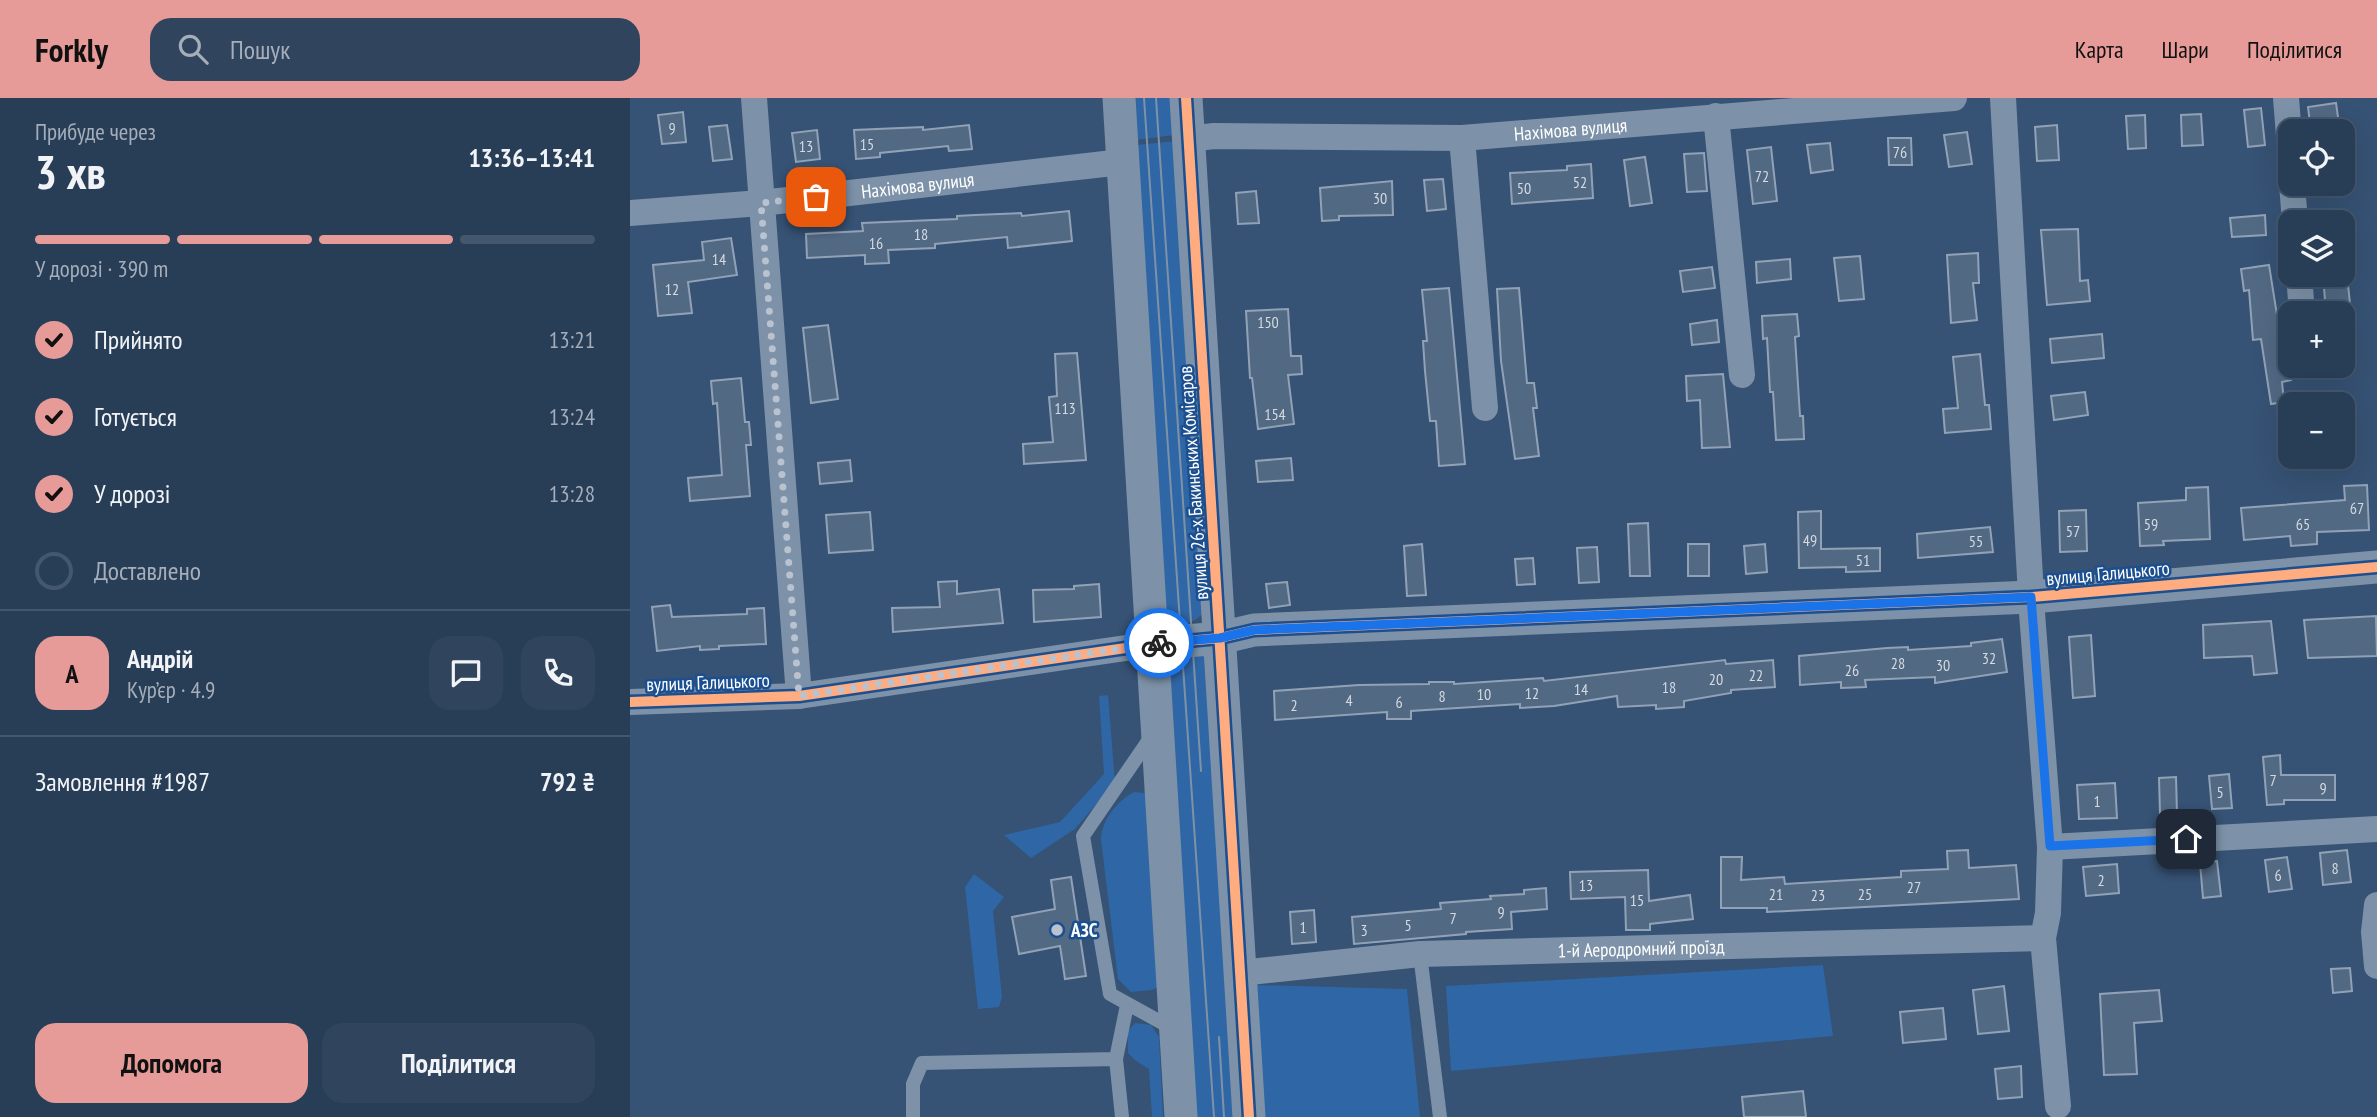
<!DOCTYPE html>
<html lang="uk">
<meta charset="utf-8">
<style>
body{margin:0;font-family:"PT Sans Narrow",sans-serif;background:#30455d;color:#f1f3f6;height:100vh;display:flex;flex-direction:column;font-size:26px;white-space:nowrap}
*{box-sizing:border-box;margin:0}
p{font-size:23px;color:#a5aeba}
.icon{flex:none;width:38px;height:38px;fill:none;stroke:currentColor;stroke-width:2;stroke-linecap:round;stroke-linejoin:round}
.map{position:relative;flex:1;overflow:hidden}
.panel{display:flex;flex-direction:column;background:#283e57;width:630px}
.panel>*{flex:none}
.tools{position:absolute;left:1648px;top:21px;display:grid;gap:14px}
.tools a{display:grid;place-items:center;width:77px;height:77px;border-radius:14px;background:#283e57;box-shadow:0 7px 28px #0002,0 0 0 2px #44576d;font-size:35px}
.pin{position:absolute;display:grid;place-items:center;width:60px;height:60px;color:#fff;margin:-30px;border-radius:14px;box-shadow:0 4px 10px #0006}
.courier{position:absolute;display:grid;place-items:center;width:70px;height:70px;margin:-35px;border:5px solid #1a73e8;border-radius:50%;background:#fff;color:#222;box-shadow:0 2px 9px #0007}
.head em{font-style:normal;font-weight:700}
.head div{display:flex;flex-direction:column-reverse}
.head{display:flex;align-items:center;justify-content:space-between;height:119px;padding:0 35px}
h1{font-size:46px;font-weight:700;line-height:52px}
.bar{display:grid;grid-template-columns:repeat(4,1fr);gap:10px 7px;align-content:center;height:84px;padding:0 35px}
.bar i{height:9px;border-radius:5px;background:#44576d}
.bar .current{background:#e69b98}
.bar p{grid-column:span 4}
.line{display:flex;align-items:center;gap:18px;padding:0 35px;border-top:2px solid #44576d}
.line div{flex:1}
.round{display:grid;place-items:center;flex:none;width:74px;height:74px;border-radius:21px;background:#30455d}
ol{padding:0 35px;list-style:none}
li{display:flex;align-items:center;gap:21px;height:77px}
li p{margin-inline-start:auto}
li .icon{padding:7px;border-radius:50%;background:#e69b98;color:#111;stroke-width:4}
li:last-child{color:#a5aeba}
li i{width:38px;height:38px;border:4px solid #44576d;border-radius:50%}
.button{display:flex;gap:14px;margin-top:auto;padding:14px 35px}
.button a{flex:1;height:80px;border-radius:21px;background:#e69b98;color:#111;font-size:28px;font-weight:700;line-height:80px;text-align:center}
.button a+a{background:#30455d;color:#f1f3f6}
header{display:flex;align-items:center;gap:42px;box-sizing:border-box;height:98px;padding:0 35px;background:#e69b98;color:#111}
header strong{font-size:33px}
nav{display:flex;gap:38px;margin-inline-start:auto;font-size:24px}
.search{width:490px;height:63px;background:#30455d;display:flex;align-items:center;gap:18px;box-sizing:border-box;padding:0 24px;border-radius:21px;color:#a5aeba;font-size:26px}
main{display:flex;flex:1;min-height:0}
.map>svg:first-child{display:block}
.green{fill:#2f66a5}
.building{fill:#526984;stroke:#92a2b6;stroke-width:2}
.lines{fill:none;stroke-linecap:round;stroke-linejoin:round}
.service{stroke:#7d92a8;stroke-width:14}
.minor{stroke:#7d92a8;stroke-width:26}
.tertiary{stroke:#7d92a8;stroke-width:33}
.tram{stroke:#7e92a7;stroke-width:2}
.cycleway-casing{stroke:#1b4f8f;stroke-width:15}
.cycleway{stroke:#ffac80;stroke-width:10}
.done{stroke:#b9c2ce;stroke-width:7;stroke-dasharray:0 12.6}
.route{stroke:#1a73e8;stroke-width:9}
.poi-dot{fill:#b9c2ce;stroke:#1b4f8f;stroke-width:2.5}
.labels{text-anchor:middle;stroke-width:5;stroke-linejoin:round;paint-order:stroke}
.number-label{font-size:16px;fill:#d4dae0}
.street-label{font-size:19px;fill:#fff;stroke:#1b4f8f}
.poi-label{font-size:19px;font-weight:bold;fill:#fff;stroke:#1b4f8f;text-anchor:start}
</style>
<header>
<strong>Forkly</strong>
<div class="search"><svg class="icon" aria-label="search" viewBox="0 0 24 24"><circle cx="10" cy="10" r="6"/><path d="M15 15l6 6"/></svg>Пошук</div>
<nav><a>Карта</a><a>Шари</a><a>Поділитися</a></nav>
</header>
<main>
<section class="panel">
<div class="head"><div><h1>3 хв</h1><p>Прибуде через</p></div><em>13:36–13:41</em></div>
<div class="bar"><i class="current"></i><i class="current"></i><i class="current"></i><i></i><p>У дорозі · 390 m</p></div>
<ol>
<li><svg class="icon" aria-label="check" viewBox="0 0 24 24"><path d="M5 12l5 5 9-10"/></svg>Прийнято<p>13:21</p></li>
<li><svg class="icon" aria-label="check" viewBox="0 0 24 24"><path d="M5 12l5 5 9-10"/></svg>Готується<p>13:24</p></li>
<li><svg class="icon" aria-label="check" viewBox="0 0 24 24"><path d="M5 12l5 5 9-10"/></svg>У дорозі<p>13:28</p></li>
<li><i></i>Доставлено</li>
</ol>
<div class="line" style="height:126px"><b class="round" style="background:#e69b98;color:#111">А</b><div><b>Андрій</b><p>Кур’єр · 4.9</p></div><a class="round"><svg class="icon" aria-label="chat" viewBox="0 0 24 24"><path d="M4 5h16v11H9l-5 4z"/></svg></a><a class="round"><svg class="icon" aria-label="phone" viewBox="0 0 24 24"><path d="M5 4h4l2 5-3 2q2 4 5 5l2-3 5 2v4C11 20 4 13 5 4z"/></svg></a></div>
<div class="line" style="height:91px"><div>Замовлення #1987</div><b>792 ₴</b></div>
<div class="button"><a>Допомога</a><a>Поділитися</a></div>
</section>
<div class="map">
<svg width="1747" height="1019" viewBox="0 0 1747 1019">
<rect width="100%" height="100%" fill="#365274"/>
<path class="green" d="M503 0H543L545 37 505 42Z
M546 43 574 515 565 522 550 529 541 526 534 518 506 47Z
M537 556H575L605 1019H566Z
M478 597 485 684 445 731 401 760 374 737 430 724 474 676 469 598Z
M504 694 514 695 519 700 530 888 522 892 501 894 488 881 471 742C471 723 487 703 504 694Z
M344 776 374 799 363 813 372 899 369 909 348 911 335 789Z
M1193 867 1203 938 821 973 816 888Z
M627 887 777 891 790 1019H634Z
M505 925 521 927 529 939 533 1019H522L519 971 506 963 498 955V933Z"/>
<path class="building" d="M1706 5 1710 33H1681L1678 9Z
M1631 10 1635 47 1618 49 1614 12Z
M53 14 56 44 32 46 28 17Z
M1571 16 1573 47 1552 48 1551 17Z
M1515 17 1516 50 1498 51 1496 18Z
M97 27 102 61 83 63 79 29Z
M339 27 342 51 319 53 318 48 250 55V59L226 61 224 32 293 29V32Z
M1427 27 1429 62 1407 63 1405 29Z
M187 32 190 61 166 64 162 35Z
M1337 34 1342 66 1319 69 1314 37Z
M1258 40H1281L1282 67H1259Z
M1200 45 1203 72 1181 75 1177 47Z
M1141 49 1147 103 1123 106 1117 52Z
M1074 55 1077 93 1057 94 1054 56Z
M1015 59 1022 105 1000 108 994 62Z
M961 66 963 100 882 106 880 75 937 72V68Z
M813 81 816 111 797 113 794 82Z
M762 83 763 117 709 118V122L692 123 690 90Z
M626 93 629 125 608 126 606 95Z
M439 113 442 143 378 150 377 139 305 146V150L258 152 259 165 235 166V157L177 160 176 136 233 133 232 125 327 121V118L345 117 391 115 392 118Z
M1635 117 1636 137 1602 139 1600 120Z
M1448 131 1450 183 1458 182 1460 203 1417 207 1411 132Z
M101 140 107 177 58 184 62 215 28 218 23 167 74 162 72 144Z
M1348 155 1349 185H1343L1347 222 1321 225 1317 157Z
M1230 158 1234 201 1209 203 1204 160Z
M1160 161 1161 181 1127 185 1126 164Z
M1639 167 1647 217 1651 261 1657 260 1661 282 1652 284 1654 304 1641 306 1631 241 1623 242 1619 192 1614 193 1611 171Z
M1082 169 1085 190 1053 194 1050 173Z
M1693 177H1717L1721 215H1696Z
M819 190 835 366 809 368 806 323H800L795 273 793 243H797L792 192Z
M889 190 897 285H904L907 310H903L909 358 885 361 871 263 867 191Z
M658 211 661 258H671L672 276 658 277 664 326 628 331 622 280H620L616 213Z
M1167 216 1169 238 1165 239 1170 318H1173L1174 341 1146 342 1143 294H1140L1137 240 1133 241 1132 218Z
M1087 222 1089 244 1062 247 1060 226Z
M198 227 208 301 181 305 173 230Z
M1472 236 1474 260 1422 265 1420 241Z
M447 255 456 362 394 366 393 346 423 344 419 299 427 298 425 256Z
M1350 256 1355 307H1359L1361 331 1315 335 1313 311 1328 310 1323 259Z
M1093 276 1100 349 1072 350 1070 302 1057 303 1056 278Z
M111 280 115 324H119L121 347H116L120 398 60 403 58 380 92 377 87 305 83 306 81 283Z
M1455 294 1458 317 1424 322 1421 298Z
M661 360 663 382 628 384 626 363Z
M220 362 222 383 190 386 188 365Z
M1737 387 1739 432 1687 434V446L1661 448 1660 438 1614 442 1611 410 1715 402 1714 388Z
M1578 389 1580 441 1533 443 1534 447 1510 448 1508 405 1556 402V390Z
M1456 412 1457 453 1430 454 1429 413Z
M1191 413V451L1250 450V473L1216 474V469L1169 470 1168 414Z
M240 414 243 452 199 455 196 417Z
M1018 425 1020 478H1000L998 426Z
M1360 429 1363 454 1288 460 1287 436Z
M792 446 796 497 777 498 774 448Z
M1058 446H1079V478H1058Z
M1135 446 1137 474 1116 476 1114 448Z
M967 449 969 484 949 485 947 450Z
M903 460 905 486 887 487 885 461Z
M327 483V496L369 491 373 525 263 534 262 510 310 509 308 484Z
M657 484 660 507 639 510 636 486Z
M469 486 471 519 404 524 403 492 444 491V488Z
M40 507 42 519 117 516V511L134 510 136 546 89 548V551L70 552V548L27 553 22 509Z
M1746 518 1747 558 1678 560 1674 522Z
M1641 523 1647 575 1624 577 1622 558 1574 560 1573 527Z
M1461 537 1465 598 1443 600 1439 539Z
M1372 541 1377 574 1305 585V579L1235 582 1236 589 1211 590V584L1170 587 1169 558 1257 550 1278 549V552L1341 548V545Z
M1095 562 1096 566 1143 562 1145 589 1101 592V595L1054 603V609L1026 611V607L988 609 987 598 924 608 890 610V606L781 613V621H757V614L645 622 644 593 729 587 799 586V584H824V586L913 580 914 583Z
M1650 657 1651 677H1705V702H1654V706L1637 707 1633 659Z
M1599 676 1602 710 1582 711 1579 678Z
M1546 679 1547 716H1530L1529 680Z
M1485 685 1487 720 1449 721 1447 687Z
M1338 752 1339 770 1386 767 1389 801 1137 814V810H1091V759H1112L1111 782 1154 779 1155 786 1271 779V773L1318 771 1317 753Z
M1717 752 1721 784 1693 787 1690 755Z
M1657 759 1662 791 1639 794 1635 762Z
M1587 763 1591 798 1573 800 1570 765Z
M1487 766 1489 795 1456 798 1453 769Z
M1018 772 1019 803 1060 797 1063 821 1020 826V832H996L995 799 941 801 940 774Z
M441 779 456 878 435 881 430 848 389 856 382 819 425 811 421 782Z
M916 790 917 811 881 814 882 831 836 834V836L724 846 722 819 811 811 810 805 861 801 860 798 894 796V792Z
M684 812 686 844 662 846 660 814Z
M1720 870 1722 893 1703 895 1701 871Z
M1374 888 1379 933 1348 936 1343 892Z
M1529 892 1532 923 1504 925 1507 976 1474 977 1470 896Z
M1313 910 1316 941 1273 945 1270 914Z
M1391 968 1392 999 1368 1001 1365 971Z
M1173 993 1176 1019H1114L1112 999Z"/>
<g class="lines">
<path class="service" d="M523 636 453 738 480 896 545 932
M790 856 810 1019
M486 961 492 1019
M283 1019V986L292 965 486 961 497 907"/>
<g class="minor">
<path d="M124 0 169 598"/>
<path d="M1373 0 1402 515 1420 749 1418 815 1413 840 1428 1008"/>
<path d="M1656 0 1661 63"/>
<path d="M1086 18 1112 277"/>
<path d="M832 40 855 310"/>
<path id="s1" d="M558 41 584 38 832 40 1324 0"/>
<path d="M1662 86 1665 124"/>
<path id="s2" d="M0 115 131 105 492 64"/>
<path d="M1669 177 1672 215"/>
<path d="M0 604 169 598 523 546"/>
<path d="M1420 749 1747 731"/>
<path d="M1747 807 1744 834 1747 868"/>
<path id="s3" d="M610 875 790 856 1413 840"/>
</g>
<path class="tertiary" d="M489 0 551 1019
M556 0 619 1019
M523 546 590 540 624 532 1401 499 1747 469"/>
<path class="tram" d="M514 0 584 1019
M526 0 571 673
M589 939 594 1019"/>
<defs>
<path id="cycleway" d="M556 0 619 1019
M0 604 169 598 523 546 590 540 624 532 1401 499 1747 469"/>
</defs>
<use href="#cycleway" class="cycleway-casing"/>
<use href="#cycleway" class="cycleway"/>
</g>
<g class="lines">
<path class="done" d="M186 99 131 105 169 598 529 545"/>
<path class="route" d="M529 545 590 540 624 532 1401 499 1420 748 1556 741"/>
</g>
<circle class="poi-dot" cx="427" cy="832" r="7"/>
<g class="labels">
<g class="number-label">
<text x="42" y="36">9</text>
<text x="237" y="52">15</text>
<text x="176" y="54">13</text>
<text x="1270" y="60">76</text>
<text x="1132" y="84">72</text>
<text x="950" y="90">52</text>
<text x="894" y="96">50</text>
<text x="750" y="106">30</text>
<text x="291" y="142">18</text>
<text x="246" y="151">16</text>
<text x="89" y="167">14</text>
<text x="42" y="197">12</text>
<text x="638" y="230">150</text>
<text x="435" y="316">113</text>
<text x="645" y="322">154</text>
<text x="1727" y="416">67</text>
<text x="1521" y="432">59</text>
<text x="1673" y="432">65</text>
<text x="1443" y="439">57</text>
<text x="1180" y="448">49</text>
<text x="1346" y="449">55</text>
<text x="1233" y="468">51</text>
<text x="1359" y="566">32</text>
<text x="1268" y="571">28</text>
<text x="1313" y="573">30</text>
<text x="1222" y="578">26</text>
<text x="1126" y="583">22</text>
<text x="1086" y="587">20</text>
<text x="1039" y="595">18</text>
<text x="951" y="597">14</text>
<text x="902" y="601">12</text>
<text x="854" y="602">10</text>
<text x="812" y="604">8</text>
<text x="719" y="608">4</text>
<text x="769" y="610">6</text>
<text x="664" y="613">2</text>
<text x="1643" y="688">7</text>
<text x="1693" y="696">9</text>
<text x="1590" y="700">5</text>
<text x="1467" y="709">1</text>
<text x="1705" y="776">8</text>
<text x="1648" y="783">6</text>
<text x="1471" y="788">2</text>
<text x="956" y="793">13</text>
<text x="1284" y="795">27</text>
<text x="1146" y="802">21</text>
<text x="1235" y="802">25</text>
<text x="1188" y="803">23</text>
<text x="1007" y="808">15</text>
<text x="871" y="820">9</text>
<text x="823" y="826">7</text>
<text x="778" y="833">5</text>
<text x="673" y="835">1</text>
<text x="734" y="838">3</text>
</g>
<g class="street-label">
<text dy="7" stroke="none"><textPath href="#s1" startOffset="383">Нахімова вулиця</textPath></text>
<text dy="7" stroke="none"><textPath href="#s2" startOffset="289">Нахімова вулиця</textPath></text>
<text transform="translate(563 385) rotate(-94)" y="7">вулиця 26-х Бакинських Комісаров</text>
<text transform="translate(1478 475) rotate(-5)" y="7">вулиця Галицького</text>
<text transform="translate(78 584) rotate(-2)" y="7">вулиця Галицького</text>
<text dy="7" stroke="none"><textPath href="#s3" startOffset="402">1-й Аеродромний проїзд</textPath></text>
</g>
<g class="poi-label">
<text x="441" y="839">АЗС</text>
</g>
</g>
</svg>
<div class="tools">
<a><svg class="icon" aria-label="locate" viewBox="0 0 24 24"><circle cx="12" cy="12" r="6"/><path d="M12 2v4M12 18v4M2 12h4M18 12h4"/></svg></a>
<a><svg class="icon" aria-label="layers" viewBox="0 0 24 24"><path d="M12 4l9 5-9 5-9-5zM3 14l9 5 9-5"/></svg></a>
<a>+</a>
<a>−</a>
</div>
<div class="pin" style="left:186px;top:99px;background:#ea580c"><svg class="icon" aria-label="bag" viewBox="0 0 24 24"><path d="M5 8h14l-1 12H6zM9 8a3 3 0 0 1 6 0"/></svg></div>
<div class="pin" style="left:1556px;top:741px;background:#1f2937"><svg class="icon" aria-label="home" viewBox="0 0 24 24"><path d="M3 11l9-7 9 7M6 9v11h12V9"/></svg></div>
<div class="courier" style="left:529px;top:545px"><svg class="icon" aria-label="bike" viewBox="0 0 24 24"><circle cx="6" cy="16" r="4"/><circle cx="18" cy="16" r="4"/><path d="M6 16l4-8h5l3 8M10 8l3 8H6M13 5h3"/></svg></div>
</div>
</main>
